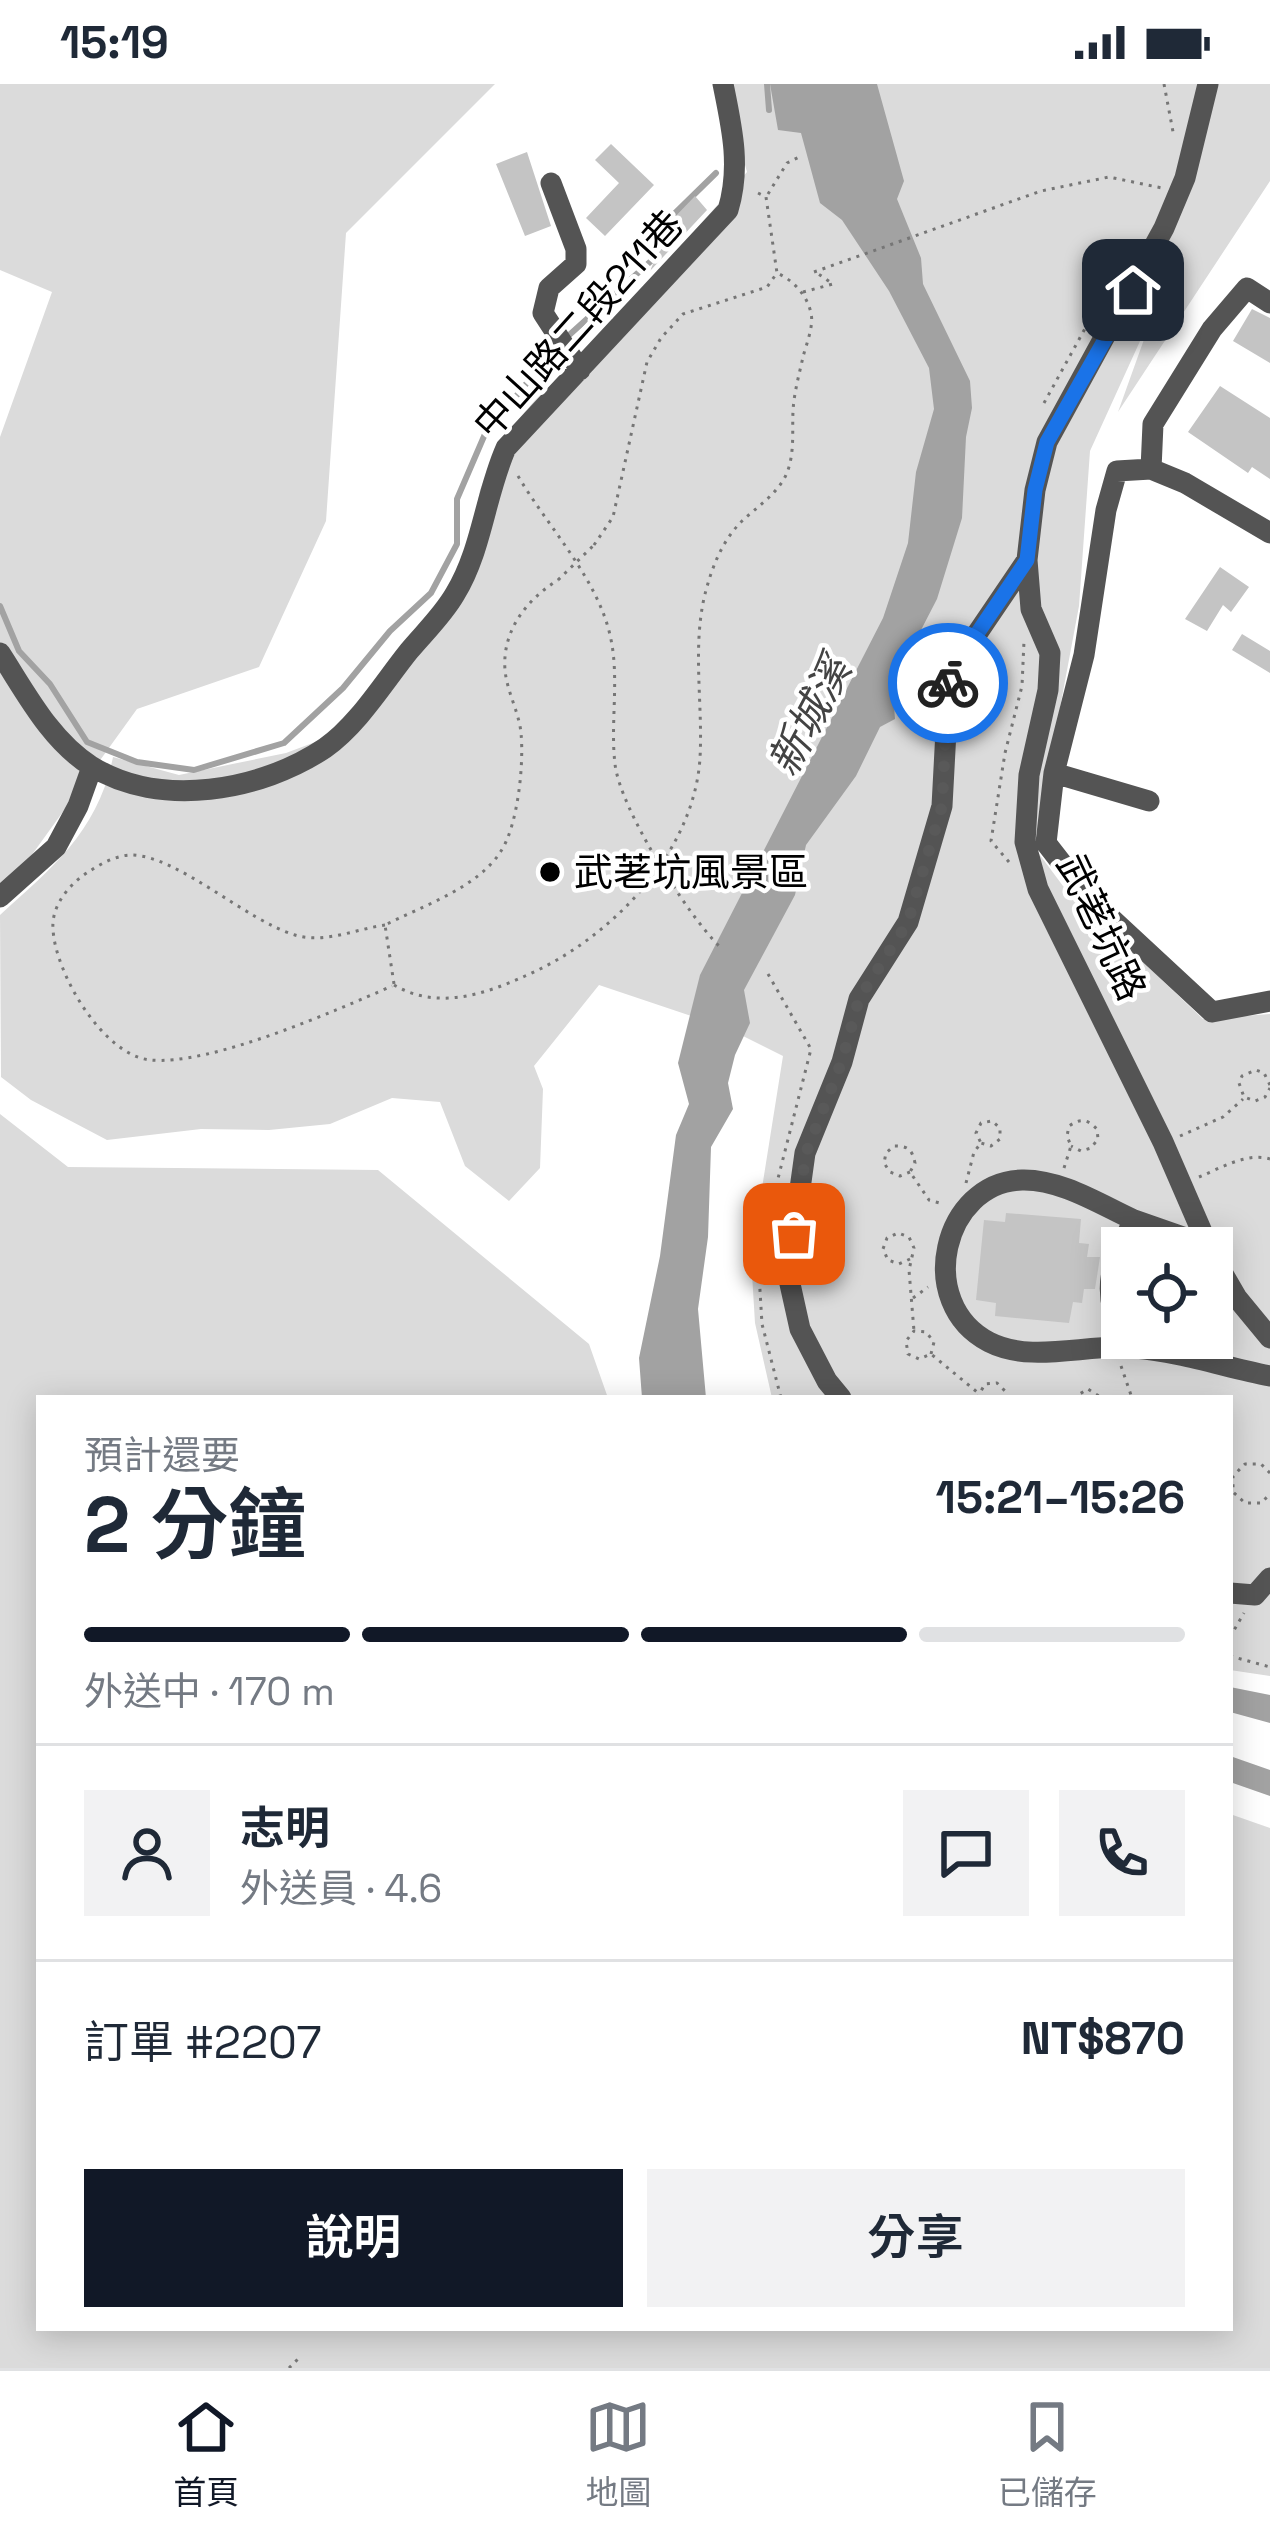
<!DOCTYPE html>
<html lang="zh-TW">
<meta charset="utf-8">
<style>
body{margin:0;font-family:"Space Grotesk","Noto Sans TC",sans-serif;background:#f2f2f3;color:#1f2937;height:100vh;display:flex;flex-direction:column;font-size:45px;white-space:nowrap}
*{box-sizing:border-box;margin:0}
p{font-size:39px;color:#747a83}
.icon{flex:none;width:66px;height:66px;fill:none;stroke:currentColor;stroke-width:2;stroke-linecap:round;stroke-linejoin:round}
.map{position:relative;flex:1;overflow:hidden}
.sheet{position:absolute;left:36px;top:1311px;width:1197px;height:936px;display:flex;flex-direction:column;background:#fff;border-radius:0px;box-shadow:0 6px 30px #0003}
.sheet>*{flex:none}
.fabs{position:absolute;left:1101px;top:1143px;display:grid;gap:24px}
.fabs a{display:grid;place-items:center;width:132px;height:132px;border-radius:0px;background:#fff;box-shadow:0 6px 30px #0003;font-size:60px}
.pin{position:absolute;display:grid;place-items:center;width:102px;height:102px;color:#fff;margin:-51px;border-radius:24px;box-shadow:0 6px 18px #0006}
.courier{position:absolute;display:grid;place-items:center;width:120px;height:120px;margin:-60px;border:9px solid #1a73e8;border-radius:50%;background:#fff;color:#222;box-shadow:0 3px 15px #0007}
.head em{font-style:normal;font-weight:600}
.head div{display:flex;flex-direction:column-reverse}
.head{display:flex;align-items:center;justify-content:space-between;height:204px;padding:0 48px}
h1{font-size:78px;font-weight:600;line-height:90px}
.bar{display:grid;grid-template-columns:repeat(4,1fr);gap:18px 12px;align-content:center;height:144px;padding:0 48px}
.bar i{height:15px;border-radius:9px;background:#e0e1e3}
.bar .active{background:#111827}
.bar p{grid-column:span 4}
.line{display:flex;align-items:center;gap:30px;padding:0 48px;border-top:3px solid #e0e1e3}
.line div{flex:1}
.round{display:grid;place-items:center;flex:none;width:126px;height:126px;border-radius:0px;background:#f2f2f3}
.primary-button{display:flex;gap:24px;margin-top:auto;padding:24px 48px}
.primary-button a{flex:1;height:138px;border-radius:0px;background:#111827;color:#fff;font-size:48px;font-weight:600;line-height:138px;text-align:center}
.primary-button a+a{background:#f2f2f3;color:#1f2937}
.status{display:flex;justify-content:space-between;align-items:center;height:84px;padding:0 60px;background:#fff;direction:ltr}
.status svg{height:33px;fill:currentColor}
.menu{display:flex;justify-content:space-around;align-items:center;height:168px;border-top:3px solid #e0e1e3;background:#fff;font-size:33px;color:#747a83}
.menu a{display:grid;justify-items:center;gap:6px}
.menu .active{color:#111827}
.map>svg:first-child{display:block}
.green{fill:#dbdbdb;fill-rule:evenodd}
.water{fill:#a2a2a2}
.lines{fill:none;stroke-linecap:round;stroke-linejoin:round}
.stream{stroke:#a2a2a2;stroke-width:6}
.building{fill:#c4c4c4}
.path{stroke:#767676;stroke-width:3;stroke-dasharray:3 6;stroke-linecap:butt}
.minor{stroke:#545454;stroke-width:21}
.path-bridge{stroke:#767676;stroke-width:3;stroke-dasharray:3 6;stroke-linecap:butt}
.done{stroke:#595959;stroke-width:12;stroke-dasharray:0 21.6}
.route{stroke:#1a73e8;stroke-width:15}
.poi-dot{fill:#000;stroke:#fff;stroke-width:4.5}
.labels{text-anchor:middle;stroke-width:9;stroke-linejoin:round;paint-order:stroke}
.street-label{font-size:39px;fill:#000;stroke:#fff}
.poi-label{font-size:39px;fill:#000;stroke:#fff;text-anchor:start}
.water-label{font-size:42px;font-style:italic;fill:#434343;stroke:#fff}
</style>
<div class="status"><b>15:19</b><svg viewBox="0 0 49 12"><path d="M0 12V9h3v3zM5 12V6h3v6zM10 12V3h3v9zM15 12V0h3v12zM26 1h20v11H26zM47 4h2v5h-2z"/></svg></div>
<div class="map">
<svg width="1270" height="2284" viewBox="0 0 1270 2284">
<rect width="100%" height="100%" fill="#fff"/>
<path class="green" d="M0 0H495L346 149 326 437 259 583 137 625 0 815V353L52 208 0 186Z
M722 0H1270V97L1118 328 1156 222 1090 367 1079 522 1034 763 1063 802 1203 935 1270 930V1592L1230 1586V1314H772L755 1239 751 1173 783 972 727 944 599 901 534 982 543 1005 540 1084 509 1117 465 1082 440 1018 392 1014 330 1040 269 1046 201 1045 107 1056 31 1016 1 993 0 831C53 783 98 747 113 673L179 691 286 669 326 654 372 604 449 504 469 467 480 406 498 360 535 316 585 269 747 88ZM1122 1164H1212V1254H1122Z
M0 1030 68 1083 378 1086 589 1260 608 1314H39V2244H1230V1730L1270 1744V2284H0Z"/>
<path class="water" d="M770 0H877L904 97 897 115 921 174 923 200 970 297 972 324 966 353 962 434 937 515 906 575 894 622 895 635 880 643 856 692 806 761 795 811 744 906 750 939 735 971 728 999 733 1025 711 1063 708 1153 698 1225 706 1314H642L639 1274 660 1172 676 1051 689 1020 678 979 700 891 883 534 908 459 916 388 934 325 929 284 889 207 842 136 820 119 801 49 778 46Z
M1230 1603 1270 1611V1639L1230 1628Z
M1230 1672 1270 1686V1712L1230 1698Z"/>
<g class="lines">
<path class="stream" d="M767 0 769 26
M567 253 651 177 669 135 716 89
M0 522 19 567 50 600 87 658 137 678 194 686 284 659 343 604 390 547 431 509 457 460V415L485 350 558 261"/>
</g>
<path class="building" d="M611 60 654 101 605 152 586 134 619 99 595 76Z
M527 68 551 142 525 152 496 80Z
M695 112 707 126 650 187 672 136Z
M1252 225 1270 234V279L1233 257Z
M1220 302 1270 334V395L1252 383 1248 389 1188 348Z
M1220 483 1249 503 1231 528 1223 521 1207 547 1185 535Z
M1242 550 1270 567V589L1232 566Z
M1006 1129 1081 1135 1079 1159 1089 1160 1087 1173H1100L1095 1205H1084L1082 1219 1073 1218 1069 1239 995 1232 996 1219 976 1216 984 1136 1005 1138Z"/>
<g class="lines">
<path class="path" d="M1164 0 1174 53
M768 110 787 79 801 72
M814 188 1041 107 1109 93 1162 104
M803 208 833 200 817 189
M1044 319 1109 201
M518 392C548 443 597 494 610 551 620 593 610 639 615 680 620 725 687 830 719 862
M594 461 613 433 647 278 661 254 683 230 767 203 777 189 766 113 754 107
M1009 778 991 757 1005 669 1022 602 1024 557
M385 841C356 845 324 860 295 851 247 837 178 772 132 771 117 771 102 779 90 787 71 798 51 821 53 845 55 889 103 971 150 976 210 982 335 927 392 902
M768 890 811 965 758 1173 762 1240 781 1314
M394 900 385 841C422 822 478 804 501 767 518 741 524 680 521 649 519 628 507 608 505 586 502 547 526 516 558 496
M394 901C437 926 483 911 525 892 609 856 694 770 700 674 703 620 692 563 705 510 712 483 722 457 742 437 757 423 777 410 786 391 795 371 792 348 793 327 794 309 799 291 803 273 806 261 814 242 811 229 807 211 793 196 777 189
M1270 1001 1264 989 1256 986 1242 992 1239 999 1244 1013 1255 1017 1265 1013 1270 1004
M1180 1052 1223 1033 1243 1015
M1064 1084 1071 1062 1067 1052 1069 1042C1081 1034 1087 1035 1097 1045L1098 1055 1091 1064 1081 1067 1071 1062
M910 1088 900 1092 890 1088 884 1079 886 1069 894 1062C908 1062 912 1065 915 1079L910 1088 929 1116 943 1120
M1199 1093C1221 1084 1247 1068 1270 1075
M966 1099 974 1068 981 1059 976 1049 981 1039 992 1037 1000 1044V1055L991 1062 981 1059
M910 1175 899 1180 888 1176 883 1165 887 1154 898 1149 909 1153 914 1164 909 1186 914 1247
M913 1214 928 1203
M931 1270 934 1258 926 1248 914 1247 906 1257 908 1270 919 1275 931 1270 977 1308
M1121 1282 1132 1314
M977 1314 985 1300 997 1299 1005 1307 1006 1314
M1073 1314 1088 1305 1102 1314
M1270 1389 1261 1380H1245L1233 1392V1408L1245 1419H1261L1270 1410
M1230 1553 1244 1529
M1230 1572 1270 1583
M289 2284 299 2274"/>
<path class="minor" d="M1208 0 1185 94 1164 144 1047 358 1035 406 1027 476 1031 525 1050 569 1048 606 1029 691 1025 758 1038 805 1163 1058 1209 1164
M551 99 576 165V180L549 204 543 229 580 286
M1151 385 1153 340 1212 245 1247 204 1270 219
M1270 449 1185 399 1151 385 1117 387 1106 426 1084 571 1054 689 1046 759 1088 813 1212 928 1270 917
M0 569C26 609 50 656 91 682 160 725 261 707 325 664 358 641 384 598 409 567 424 549 443 531 455 510 482 466 485 411 506 364L728 126C741 83 732 44 723 0
M1054 689 1149 717
M0 813 56 763 78 722 92 683
M1134 1136 1197 1158 1203 1164
M1212 1171 1237 1214 1270 1254
M1122 1249C1099 1204 1113 1177 1134 1136 1101 1121 1061 1095 1022 1096 943 1098 914 1219 989 1258 1032 1280 1088 1259 1135 1264 1180 1268 1225 1283 1270 1292
M841 1314 827 1297 800 1245 788 1191 805 1069 842 978 859 915 908 838 942 722 949 591 1027 476
M1230 1509 1255 1511 1270 1494"/>
<path class="path-bridge" d="M558 496 594 461"/>
</g>
<g class="lines">
<path class="done" d="M794 1150 806 1069 842 977 859 915 908 838 942 722 948 599"/>
<path class="route" d="M948 599 949 591 1027 476 1035 406 1047 358 1133 206"/>
</g>
<circle class="poi-dot" cx="550" cy="788" r="12"/>
<g class="labels">
<g class="street-label">
<text transform="translate(578 240) rotate(-48)" y="14">中山路二段211巷</text>
<text transform="translate(1102 843) rotate(65)" y="14">武荖坑路</text>
</g>
<g class="poi-label">
<text x="574" y="802">武荖坑風景區</text>
</g>
<g class="water-label">
<text transform="translate(809 632) rotate(-62)" y="15">新城溪</text>
</g>
</g>
</svg>
<div class="fabs">
<a><svg class="icon" aria-label="locate" viewBox="0 0 24 24"><circle cx="12" cy="12" r="6"/><path d="M12 2v4M12 18v4M2 12h4M18 12h4"/></svg></a>
</div>
<div class="pin" style="left:794px;top:1150px;background:#ea580c"><svg class="icon" aria-label="bag" viewBox="0 0 24 24"><path d="M5 8h14l-1 12H6zM9 8a3 3 0 0 1 6 0"/></svg></div>
<div class="pin" style="left:1133px;top:206px;background:#1f2937"><svg class="icon" aria-label="home" viewBox="0 0 24 24"><path d="M3 11l9-7 9 7M6 9v11h12V9"/></svg></div>
<div class="courier" style="left:948px;top:599px"><svg class="icon" aria-label="bike" viewBox="0 0 24 24"><circle cx="6" cy="16" r="4"/><circle cx="18" cy="16" r="4"/><path d="M6 16l4-8h5l3 8M10 8l3 8H6M13 5h3"/></svg></div>
<section class="sheet">
<div class="head"><div><h1>2 分鐘</h1><p>預計還要</p></div><em>15:21–15:26</em></div>
<div class="bar"><i class="active"></i><i class="active"></i><i class="active"></i><i></i><p>外送中 · 170 m</p></div>
<div class="line" style="height:216px"><a class="round"><svg class="icon" aria-label="person" viewBox="0 0 24 24"><circle cx="12" cy="8" r="4"/><path d="M4 21q1-7 8-7t8 7"/></svg></a><div><b>志明</b><p>外送員 · 4.6</p></div><a class="round"><svg class="icon" aria-label="chat" viewBox="0 0 24 24"><path d="M4 5h16v11H9l-5 4z"/></svg></a><a class="round"><svg class="icon" aria-label="phone" viewBox="0 0 24 24"><path d="M5 4h4l2 5-3 2q2 4 5 5l2-3 5 2v4C11 20 4 13 5 4z"/></svg></a></div>
<div class="line" style="height:156px"><div>訂單 #2207</div><b>NT$870</b></div>
<div class="primary-button"><a>說明</a><a>分享</a></div>
</section>
</div>
<nav class="menu">
<a class="active"><svg class="icon" aria-label="home" viewBox="0 0 24 24"><path d="M3 11l9-7 9 7M6 9v11h12V9"/></svg>首頁</a>
<a><svg class="icon" aria-label="map" viewBox="0 0 24 24"><path d="M3 6l6-2 6 2 6-2v14l-6 2-6-2-6 2zM9 4v14M15 6v14"/></svg>地圖</a>
<a><svg class="icon" aria-label="saved" viewBox="0 0 24 24"><path d="M7 4h10v16l-5-4-5 4z"/></svg>已儲存</a>
</nav>
